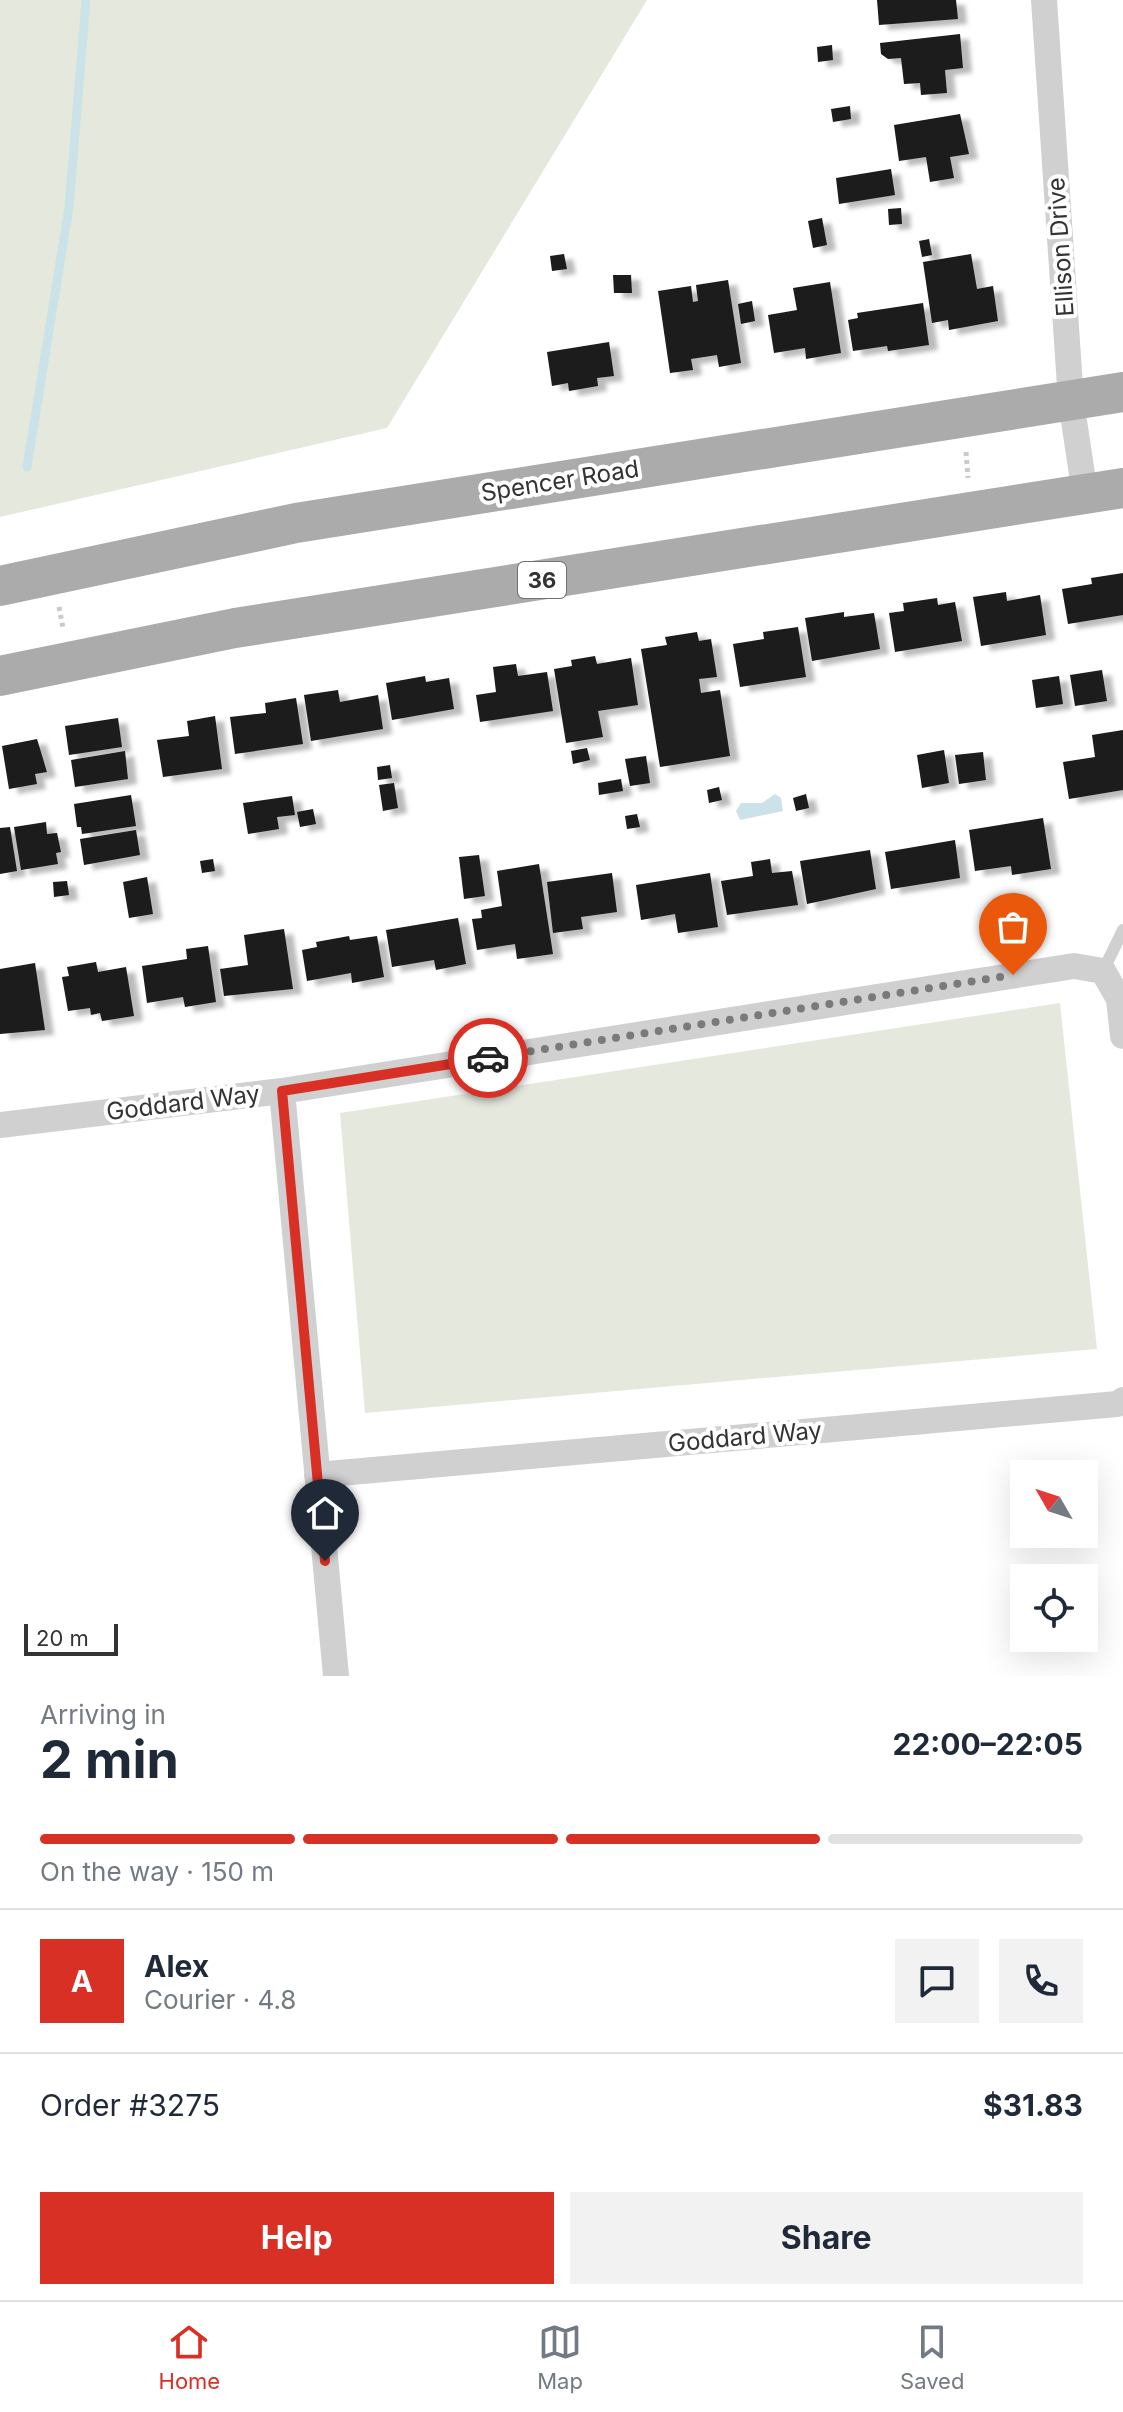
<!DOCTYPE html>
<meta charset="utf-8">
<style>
body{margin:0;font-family:Inter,sans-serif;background:#f2f2f3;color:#1f2937;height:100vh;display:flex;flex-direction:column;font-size:30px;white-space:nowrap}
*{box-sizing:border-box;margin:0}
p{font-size:26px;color:#747a83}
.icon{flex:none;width:44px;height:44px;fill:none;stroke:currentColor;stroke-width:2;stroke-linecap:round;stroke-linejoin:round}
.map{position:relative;height:1676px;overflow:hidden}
.side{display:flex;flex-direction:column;background:#fff;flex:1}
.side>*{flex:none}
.needle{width:52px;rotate:309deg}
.tools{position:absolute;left:1010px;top:1460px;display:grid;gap:16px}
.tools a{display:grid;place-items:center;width:88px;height:88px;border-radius:0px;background:#fff;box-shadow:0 8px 32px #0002;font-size:40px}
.scale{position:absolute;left:24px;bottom:20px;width:94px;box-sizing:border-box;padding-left:8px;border:4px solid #333;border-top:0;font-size:22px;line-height:28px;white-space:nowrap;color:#333;-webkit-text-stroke:6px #fff;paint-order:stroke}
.pin{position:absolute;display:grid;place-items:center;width:68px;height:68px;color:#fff;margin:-82px -34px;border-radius:50% 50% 50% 0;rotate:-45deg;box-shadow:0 0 8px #0007}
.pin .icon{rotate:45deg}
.courier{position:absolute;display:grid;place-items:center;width:80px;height:80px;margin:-40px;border:6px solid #d93025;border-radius:50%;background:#fff;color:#222;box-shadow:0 2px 10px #0007}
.head em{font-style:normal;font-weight:700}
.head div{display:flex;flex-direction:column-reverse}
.head{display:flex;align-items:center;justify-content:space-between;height:136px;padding:0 40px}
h1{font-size:52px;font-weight:700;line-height:60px}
.bar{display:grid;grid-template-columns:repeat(4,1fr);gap:12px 8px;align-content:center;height:96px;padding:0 40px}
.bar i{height:10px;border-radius:6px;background:#e0e1e3}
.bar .selected{background:#d93025}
.bar p{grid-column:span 4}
.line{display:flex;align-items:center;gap:20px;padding:0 40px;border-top:2px solid #e0e1e3}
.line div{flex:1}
.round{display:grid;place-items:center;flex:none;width:84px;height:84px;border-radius:0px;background:#f2f2f3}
.primary-button{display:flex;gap:16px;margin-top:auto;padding:16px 40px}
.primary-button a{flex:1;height:92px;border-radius:0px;background:#d93025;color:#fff;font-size:32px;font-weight:700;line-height:92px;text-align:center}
.primary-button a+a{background:#f2f2f3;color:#1f2937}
.menu{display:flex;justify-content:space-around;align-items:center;height:112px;border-top:2px solid #e0e1e3;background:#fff;font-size:22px;color:#747a83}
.menu a{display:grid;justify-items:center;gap:4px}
.menu .selected{color:#d93025}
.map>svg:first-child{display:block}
.green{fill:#e5e9dd}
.water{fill:#cbe2e8}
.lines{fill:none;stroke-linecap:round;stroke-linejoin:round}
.stream{stroke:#cbe2e8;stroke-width:9}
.building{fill:#1a1a1a;filter:url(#shadow)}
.path{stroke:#cacaca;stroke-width:5;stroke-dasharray:4 4;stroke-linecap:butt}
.lane{stroke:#d0d0d0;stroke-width:12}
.street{stroke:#d0d0d0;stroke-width:26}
.primary{stroke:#ababab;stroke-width:40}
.done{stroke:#7a7a7a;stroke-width:8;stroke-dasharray:0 14.4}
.route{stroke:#d93025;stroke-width:10}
.labels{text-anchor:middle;stroke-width:8;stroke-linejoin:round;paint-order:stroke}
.shield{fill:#fff;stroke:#707070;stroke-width:2}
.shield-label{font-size:22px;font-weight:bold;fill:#333}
.street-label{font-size:24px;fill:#333;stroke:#fff}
</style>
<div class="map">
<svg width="1123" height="1676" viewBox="0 0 1123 1676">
<defs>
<filter id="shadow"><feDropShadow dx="9" dy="5" stdDeviation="2" flood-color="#0004"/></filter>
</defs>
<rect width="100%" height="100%" fill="#fff"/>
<path class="green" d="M0 0H647L387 428 0 517Z
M1060 1003 1097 1349 365 1413 340 1113Z"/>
<path class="water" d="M775 794 781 798 783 811 740 820 736 811 741 803H762Z"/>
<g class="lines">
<path class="stream" d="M27 467 69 207 86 0"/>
</g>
<path class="building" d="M877 0H956L958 19 879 25Z
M960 34 963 68 945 70 947 93 921 95 920 83 904 84 901 58 888 59 881 54 880 43Z
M832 45 833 60 818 62 817 47Z
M850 106 851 119 833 122 831 109Z
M960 114 969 154 950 157 954 178 930 182 926 157 899 161 894 125Z
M891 169 895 195 839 204 836 178Z
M901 208 902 224 889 225 888 209Z
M822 218 827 245 813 248 808 221Z
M929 239 932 255 922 257 919 241Z
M564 254 567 269 552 271 550 256Z
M971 254 977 289 993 286 998 321 949 330 948 320 932 323 923 262Z
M613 275H631L632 293H614Z
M728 280 741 363 719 367 717 355 691 359 693 370 670 373 658 291 691 286 693 302 698 301 696 285Z
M830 282 841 353 806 359 805 348 774 353 768 315 797 310 793 288Z
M752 301 755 321 741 324 738 304Z
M923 303 929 345 888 351 887 346 853 351 848 320 858 318 857 313Z
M609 342 614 376 597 378 598 386 569 391 568 383 552 386 547 352Z
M1123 573V615L1068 624 1062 589 1092 584 1091 578Z
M1006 592 1007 601 1040 595 1046 635 981 646 973 597Z
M937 598 938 605 955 602 962 641 895 652 889 613 904 611 903 603Z
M844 612V617L874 613 880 649 812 661 805 618Z
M798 627 806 677 740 687 733 644 764 639 763 632Z
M697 632 699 641 711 639 717 677 699 679 701 693 720 690 730 756 660 767 641 649 667 645 665 637Z
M595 656 597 664 631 658 638 705 598 711 603 737 566 743 554 669 572 666 571 660Z
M516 664 518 676 547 672 553 711 480 722 476 695 496 692 493 667Z
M1102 670 1107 701 1075 706 1070 675Z
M425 676 426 682 449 678 454 709 392 720 386 683Z
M1059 676 1063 704 1036 708 1032 680Z
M338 690 340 702 378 695 383 729 311 741 304 695Z
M296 698 303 744 235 754 230 717 266 713 265 703Z
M215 716 222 769 163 777 157 740 189 736 187 721Z
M118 718 122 747 69 755 65 726Z
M1123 730V790L1069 799 1063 762 1095 757 1092 735Z
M37 739 47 772 35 774 37 784 9 789 2 746Z
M587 748 590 760 573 764 571 751Z
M944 750 949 783 922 788 917 755Z
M125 751 128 779 75 787 71 760Z
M983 752 986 780 959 784 955 755Z
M646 756 650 783 630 786 625 759Z
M390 765 392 778 378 780 377 767Z
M621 779 623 791 599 795 598 783Z
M394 783 398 808 383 811 379 785Z
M719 787 722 800 709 803 707 790Z
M806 794 809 808 796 811 793 798Z
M131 795 136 826 82 834 81 827H77L74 804Z
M292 796 295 815 277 817 279 829 248 834 243 803Z
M313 809 316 824 300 827 297 812Z
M637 814 640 827 627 829 625 816Z
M1043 818 1051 869 1012 875 1011 866 975 871 969 830Z
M46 822 47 834 57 833 61 852 56 853 58 864 21 870 14 827Z
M10 827 17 871 0 874V828Z
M136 830 140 855 84 865 80 839Z
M955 840 960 878 891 889 885 852Z
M870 850 876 889 807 904 800 861Z
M479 855 485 896 464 899 459 857Z
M213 859 215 871 202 873 200 861Z
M770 859 772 873 792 871 798 905 727 915 721 881 753 876 751 862Z
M539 864 553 954 517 959 515 944 477 950 472 919 482 918 481 910 502 906 497 871Z
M612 873 617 912 581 917 583 929 553 933 547 882Z
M710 873 718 927 678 933 675 914 641 920 636 885Z
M147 877 153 914 129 918 123 882Z
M67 881 69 895 54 897 53 882Z
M458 918 466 964 436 970 434 960 392 967 386 930Z
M284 929 293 989 224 996 220 969 248 965 244 935Z
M349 936 350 940 377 936 384 977 352 983 351 973 307 981 302 950 317 947 316 942Z
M208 946 216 1002 185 1007 183 997 147 1003 142 966 187 959 186 949Z
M96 962 98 972 126 967 134 1016 102 1021 100 1013 91 1015 90 1008 68 1011 62 977 69 976 67 967Z
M35 963 45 1030 0 1034V969Z"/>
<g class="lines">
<path class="path" d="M966 452 968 478
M59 607 63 628"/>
<path class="lane" d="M1103 971 1123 930"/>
<path class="street" d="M1044 0 1071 401 1085 494
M282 1091 336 1676
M0 1125 282 1091 1074 966 1103 971 1119 999 1123 1036
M317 1475 1117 1404 1123 1400"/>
<path class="primary" d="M0 586 296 523 1123 392
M0 676 235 628 1123 488"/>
</g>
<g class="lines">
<path class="done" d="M488 1058 1013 975"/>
<path class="route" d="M325 1561 282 1091 488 1058"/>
</g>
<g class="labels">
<rect class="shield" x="518" y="562" width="48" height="36" rx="6"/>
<g class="shield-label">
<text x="542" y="588">36</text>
</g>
<g class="street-label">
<text transform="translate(1061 247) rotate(-94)" y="8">Ellison Drive</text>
<text transform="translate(560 481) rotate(-9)" y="8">Spencer Road</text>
<text transform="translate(183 1103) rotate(-7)" y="8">Goddard Way</text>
<text transform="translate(745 1437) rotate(-5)" y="8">Goddard Way</text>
</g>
</g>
</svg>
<div class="tools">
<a><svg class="needle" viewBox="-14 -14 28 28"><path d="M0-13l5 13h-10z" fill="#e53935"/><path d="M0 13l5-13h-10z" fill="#747a83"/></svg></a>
<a><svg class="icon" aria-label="locate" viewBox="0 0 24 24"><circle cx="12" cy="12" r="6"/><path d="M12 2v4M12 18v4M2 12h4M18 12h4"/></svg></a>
</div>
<div class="scale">20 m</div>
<div class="pin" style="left:1013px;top:975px;background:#ea580c"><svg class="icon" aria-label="bag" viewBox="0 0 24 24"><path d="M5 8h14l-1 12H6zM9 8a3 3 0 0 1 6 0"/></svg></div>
<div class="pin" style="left:325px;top:1561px;background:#1f2937"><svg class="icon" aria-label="home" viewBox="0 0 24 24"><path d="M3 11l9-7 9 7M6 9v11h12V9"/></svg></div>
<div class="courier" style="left:488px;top:1058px"><svg class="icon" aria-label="car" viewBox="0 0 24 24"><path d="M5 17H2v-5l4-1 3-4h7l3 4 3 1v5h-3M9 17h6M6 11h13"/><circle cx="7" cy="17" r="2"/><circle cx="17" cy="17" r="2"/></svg></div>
</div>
<section class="side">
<div class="head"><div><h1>2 min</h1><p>Arriving in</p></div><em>22:00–22:05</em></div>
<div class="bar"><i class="selected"></i><i class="selected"></i><i class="selected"></i><i></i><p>On the way · 150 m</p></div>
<div class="line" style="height:144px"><b class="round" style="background:#d93025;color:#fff">A</b><div><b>Alex</b><p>Courier · 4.8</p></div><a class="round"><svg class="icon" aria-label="chat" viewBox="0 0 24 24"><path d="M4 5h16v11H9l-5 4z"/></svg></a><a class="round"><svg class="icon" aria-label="phone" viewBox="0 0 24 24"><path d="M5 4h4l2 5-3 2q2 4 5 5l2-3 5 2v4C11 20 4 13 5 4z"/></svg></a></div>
<div class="line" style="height:104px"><div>Order #3275</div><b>$31.83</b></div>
<div class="primary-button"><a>Help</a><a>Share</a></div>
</section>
<nav class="menu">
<a class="selected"><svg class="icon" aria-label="home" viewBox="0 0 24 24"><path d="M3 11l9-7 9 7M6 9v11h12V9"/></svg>Home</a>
<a><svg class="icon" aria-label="map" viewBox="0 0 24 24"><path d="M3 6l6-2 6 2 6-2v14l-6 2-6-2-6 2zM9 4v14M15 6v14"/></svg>Map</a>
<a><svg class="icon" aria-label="saved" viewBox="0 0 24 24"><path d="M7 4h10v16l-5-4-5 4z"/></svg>Saved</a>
</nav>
